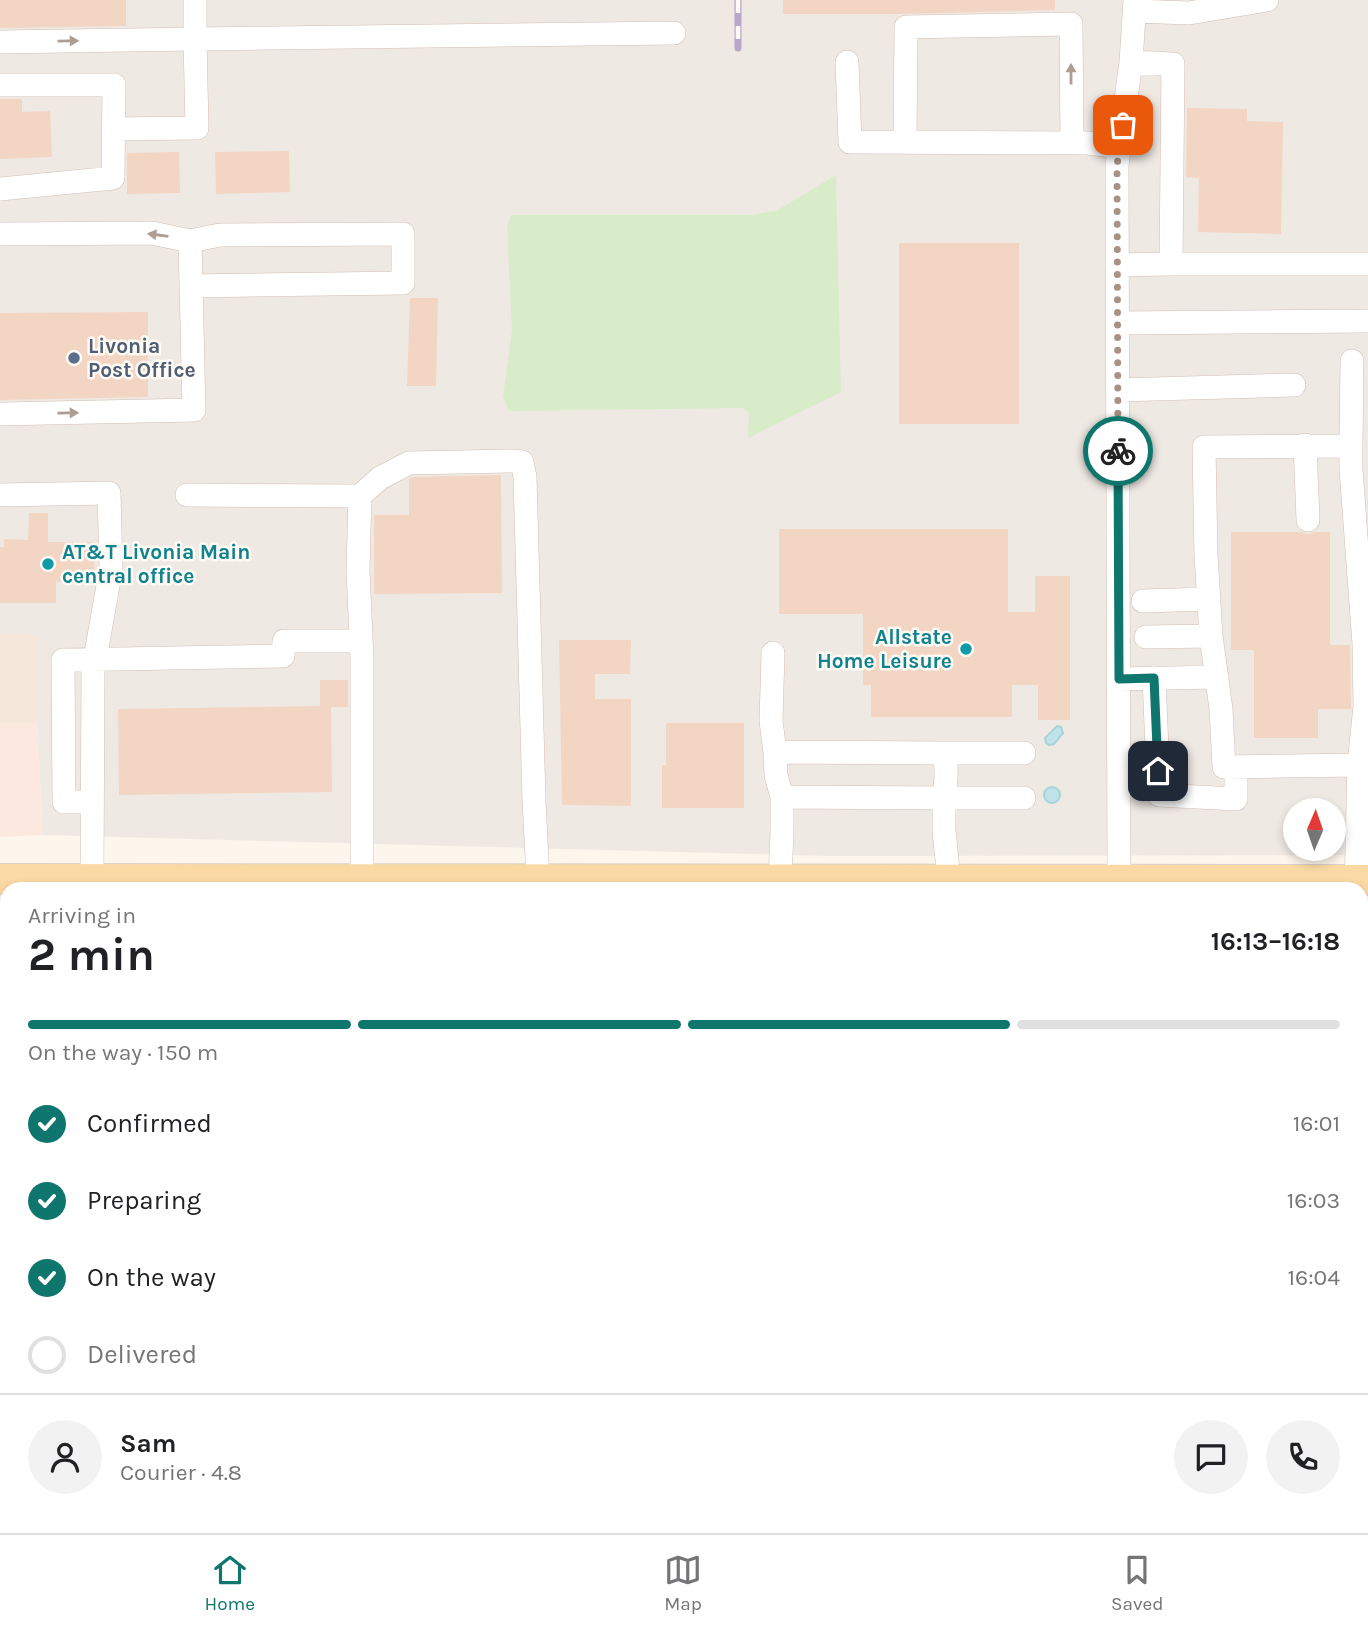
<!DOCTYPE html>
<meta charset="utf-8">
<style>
body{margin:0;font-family:Karla,sans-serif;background:#f2f2f2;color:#202124;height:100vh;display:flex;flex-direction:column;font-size:26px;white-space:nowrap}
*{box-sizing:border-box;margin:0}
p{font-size:23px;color:#757577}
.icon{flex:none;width:38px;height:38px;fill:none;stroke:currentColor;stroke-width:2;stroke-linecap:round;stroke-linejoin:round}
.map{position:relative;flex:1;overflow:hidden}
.drawer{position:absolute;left:0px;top:882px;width:1368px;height:651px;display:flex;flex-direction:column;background:#fff;border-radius:21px 21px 0 0;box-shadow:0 4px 10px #0003}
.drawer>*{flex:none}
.needle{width:46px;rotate:2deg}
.fabs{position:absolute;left:1283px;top:798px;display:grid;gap:14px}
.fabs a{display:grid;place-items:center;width:63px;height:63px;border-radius:50%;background:#fff;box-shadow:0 4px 10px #0003;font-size:35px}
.pin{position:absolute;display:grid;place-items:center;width:60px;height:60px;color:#fff;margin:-30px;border-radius:14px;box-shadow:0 4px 10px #0006}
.courier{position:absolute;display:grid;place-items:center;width:70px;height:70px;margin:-35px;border:5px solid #0f766e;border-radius:50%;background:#fff;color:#222;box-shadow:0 2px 9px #0007}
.head em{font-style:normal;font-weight:700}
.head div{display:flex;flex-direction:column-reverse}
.head{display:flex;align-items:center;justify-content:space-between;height:119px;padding:0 28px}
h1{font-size:46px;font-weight:700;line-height:52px}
.bar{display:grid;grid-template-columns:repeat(4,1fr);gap:10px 7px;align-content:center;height:84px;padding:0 28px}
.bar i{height:9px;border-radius:5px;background:#e0e0e0}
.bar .on{background:#0f766e}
.bar p{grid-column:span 4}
.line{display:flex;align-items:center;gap:18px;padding:0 28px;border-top:2px solid #e0e0e0}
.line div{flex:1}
.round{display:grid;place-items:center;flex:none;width:74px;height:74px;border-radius:37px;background:#f2f2f2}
ol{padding:0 28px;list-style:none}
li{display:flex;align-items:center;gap:21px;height:77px}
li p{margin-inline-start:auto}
li .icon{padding:7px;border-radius:50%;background:#0f766e;color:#fff;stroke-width:4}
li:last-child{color:#757577}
li i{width:38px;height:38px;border:4px solid #e0e0e0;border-radius:50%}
.dock{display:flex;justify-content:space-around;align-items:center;height:98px;border-top:2px solid #e0e0e0;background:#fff;font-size:19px;color:#757577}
.dock a{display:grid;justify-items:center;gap:4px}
.dock .on{color:#0f766e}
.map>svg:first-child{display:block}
.residential{fill:#f5e8da}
.commercial{fill:#fde8e0}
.industrial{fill:#efe9e4;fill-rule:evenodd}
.green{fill:#d8ecc9}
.water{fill:#bfe3e8;stroke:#a5d3da;stroke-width:2}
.building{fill:#f3d5c3}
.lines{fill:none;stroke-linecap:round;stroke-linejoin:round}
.minor-casing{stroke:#d1beb0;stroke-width:24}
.major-casing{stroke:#dad1cd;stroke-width:32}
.minor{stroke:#fff;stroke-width:23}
.major{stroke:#fbd9a5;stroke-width:30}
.rail-casing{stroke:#b9a8c9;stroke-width:7}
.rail{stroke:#fffaf3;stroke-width:4.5;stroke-dasharray:13;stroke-linecap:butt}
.oneway{fill:#af9d94}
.done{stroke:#a89285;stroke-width:7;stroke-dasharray:0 12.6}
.route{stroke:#0f766e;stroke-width:9}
.service-dot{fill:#5c6f8a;stroke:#fffaf3;stroke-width:2.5}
.culture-dot{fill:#0f9aa8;stroke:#fffaf3;stroke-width:2.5}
.labels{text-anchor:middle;stroke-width:5;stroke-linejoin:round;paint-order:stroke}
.service-label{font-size:21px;font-weight:bold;fill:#4e5e75;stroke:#fffaf3;text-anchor:start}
.culture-label{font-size:21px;font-weight:bold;fill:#0d838f;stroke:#fffaf3;text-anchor:start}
</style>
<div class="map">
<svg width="1368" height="1533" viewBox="0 0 1368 1533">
<rect width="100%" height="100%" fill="#fdf6ec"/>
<path class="residential" d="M0 634H37V723H0Z
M0 1171H7V1526H1362V1231H1368V1533H0Z"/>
<path class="commercial" d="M0 723H37L43 835 0 837Z
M1362 919H1368V1231H1362Z
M0 922H7V1171H0Z"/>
<path class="industrial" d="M0 0H1368V855L827 856 43 835 37 723V634H0ZM1295 810H1334V849H1295Z"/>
<path class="green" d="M836 175 841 392 748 438 749 413 742 408 509 411 503 397 512 330 507 227 511 215H749L776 211Z"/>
<path class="water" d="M1057 726 1061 727 1063 733 1054 744 1049 745 1046 743 1045 738Z
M1044 795a8 8 0 1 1 16 0a8 8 0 1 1-16 0Z"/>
<path class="building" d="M0 0H126V26L0 28Z
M783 0H1055V10L903 14H783Z
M0 99H22V112L50 111 52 157 0 159Z
M1187 108 1247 109V121L1283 122 1281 234 1198 232 1199 178 1186 177Z
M289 151 290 192 216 194 215 152Z
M179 152 180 193 127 194V153Z
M899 243H1019V424H899Z
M410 298H438L436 386H407Z
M148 312V397L0 400V313Z
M501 475 502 593 374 594V515H409V479L413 477Z
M29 513H48V542H95L94 582H56V603H0V547H4V539L28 540Z
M779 529H1008V612H1035V576H1070V720H1038V685H1012V717H871V685H863V614H779Z
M1231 532H1301L1308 534 1315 532H1330V645H1350L1351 705V709H1318V738H1254V650H1231Z
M559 640H631L630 674H595V699H631V806L562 805Z
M320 680H348V707H331L332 792 119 795 118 709 320 706Z
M666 723H744V808H662V765H666Z"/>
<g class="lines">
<defs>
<path id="minor" d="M195 0V39L674 33
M1135 11 1189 13 1267 0
M0 42 195 39 197 128 114 129
M847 62 850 142 1088 143 1120 147
M0 85H114L113 178 0 189
M905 142 906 27 1071 24 1072 143
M0 234 152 233 190 241 194 410 0 414
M190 241 220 235 403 234V283L191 286
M1171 264H1368
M1117 265 1171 264 1173 64 1131 62
M1118 323 1368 321
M1118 390 1294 385
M1305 445 1308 520
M1351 446 1352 361
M0 495 109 493 111 569 93 670 92 880
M187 495 360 496 380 478 409 463 514 461 522 462 525 477 534 800 538 880
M360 496 358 571 362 659V880
M1143 601 1209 599
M1146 637 1211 636
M773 653 771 721 775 752
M1154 678 1159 795 1236 799V767
M1119 679 1217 677
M941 753H1024
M782 797 776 775 775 752 941 753C950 764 945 784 944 798H1024
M92 802H64L63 660 283 656 284 641H361
M1119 879 1117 165 1131 62 1135 0
M780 880 782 831V797L944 798V831L950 889
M1356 889 1359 765 1224 767 1221 709 1211 636 1206 555 1204 447 1351 446V469L1364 644 1365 706 1359 765
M0 951H7
M0 1040H7
M0 1147 4 1153H7
M1362 1340H1368
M202 1533V1526
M564 1533V1526
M838 1533V1526
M1050 1533V1526
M1262 1533V1526"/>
<path id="major" d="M0 879 1368 880"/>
</defs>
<use href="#minor" class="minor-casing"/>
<use href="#major" class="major-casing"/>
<use href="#minor" class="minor"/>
<use href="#major" class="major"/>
<defs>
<path id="rail" d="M738 0V48"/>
</defs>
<use href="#rail" class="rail-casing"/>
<use href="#rail" class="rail"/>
</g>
<defs><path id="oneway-solid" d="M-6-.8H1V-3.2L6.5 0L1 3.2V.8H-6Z" transform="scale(1.75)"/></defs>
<g class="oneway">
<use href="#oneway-solid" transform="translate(68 41) rotate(-1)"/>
<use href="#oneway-solid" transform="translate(1071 74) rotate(-90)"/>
<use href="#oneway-solid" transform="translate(158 235) rotate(-172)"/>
<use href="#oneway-solid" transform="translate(68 413) rotate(-1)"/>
</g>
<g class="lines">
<path class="done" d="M1118 451 1117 165 1123 125"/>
<path class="route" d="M1118 451 1119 679 1154 678 1158 771"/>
</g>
<circle class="service-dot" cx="74" cy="358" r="7"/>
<g class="culture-dot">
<circle cx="48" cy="564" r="7"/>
<circle cx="966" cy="649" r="7"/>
</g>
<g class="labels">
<g class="service-label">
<text x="88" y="353">Livonia<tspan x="88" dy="24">Post Office</tspan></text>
</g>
<g class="culture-label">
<text x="62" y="559">AT&amp;T Livonia Main<tspan x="62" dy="24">central office</tspan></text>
<text x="952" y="644" text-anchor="end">Allstate<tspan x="952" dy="24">Home Leisure</tspan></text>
</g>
</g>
</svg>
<div class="fabs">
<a><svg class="needle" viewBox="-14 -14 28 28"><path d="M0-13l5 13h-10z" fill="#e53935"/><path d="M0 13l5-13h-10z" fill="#757577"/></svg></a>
</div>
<div class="pin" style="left:1123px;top:125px;background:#ea580c"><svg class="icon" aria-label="bag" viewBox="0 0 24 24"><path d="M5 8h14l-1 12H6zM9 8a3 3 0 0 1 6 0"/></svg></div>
<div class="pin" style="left:1158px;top:771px;background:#1f2937"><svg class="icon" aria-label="home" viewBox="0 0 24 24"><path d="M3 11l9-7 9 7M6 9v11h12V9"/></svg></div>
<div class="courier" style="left:1118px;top:451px"><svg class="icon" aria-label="bike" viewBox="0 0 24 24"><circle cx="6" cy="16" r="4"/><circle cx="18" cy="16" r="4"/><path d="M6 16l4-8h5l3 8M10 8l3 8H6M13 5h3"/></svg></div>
<section class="drawer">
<div class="head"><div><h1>2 min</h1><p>Arriving in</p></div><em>16:13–16:18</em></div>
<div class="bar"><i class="on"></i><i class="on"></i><i class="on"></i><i></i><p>On the way · 150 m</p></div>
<ol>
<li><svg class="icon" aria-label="check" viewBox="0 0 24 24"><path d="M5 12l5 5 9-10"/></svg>Confirmed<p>16:01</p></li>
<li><svg class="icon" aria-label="check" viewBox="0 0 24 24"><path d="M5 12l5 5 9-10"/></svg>Preparing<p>16:03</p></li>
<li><svg class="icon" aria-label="check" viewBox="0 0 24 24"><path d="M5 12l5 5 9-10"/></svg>On the way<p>16:04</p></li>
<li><i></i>Delivered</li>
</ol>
<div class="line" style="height:126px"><a class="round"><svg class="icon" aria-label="person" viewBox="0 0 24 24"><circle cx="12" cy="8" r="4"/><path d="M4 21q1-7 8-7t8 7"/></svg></a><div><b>Sam</b><p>Courier · 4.8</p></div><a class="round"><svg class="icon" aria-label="chat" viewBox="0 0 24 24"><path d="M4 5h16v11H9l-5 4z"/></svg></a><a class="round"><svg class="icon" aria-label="phone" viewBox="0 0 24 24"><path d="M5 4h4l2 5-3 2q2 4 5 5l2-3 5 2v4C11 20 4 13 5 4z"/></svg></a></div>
</section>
</div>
<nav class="dock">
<a class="on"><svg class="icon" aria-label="home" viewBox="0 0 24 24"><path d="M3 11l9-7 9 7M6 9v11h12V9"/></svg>Home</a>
<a><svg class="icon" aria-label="map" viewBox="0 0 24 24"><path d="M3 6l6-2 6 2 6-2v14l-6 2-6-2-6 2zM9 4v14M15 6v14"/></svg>Map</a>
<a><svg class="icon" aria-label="saved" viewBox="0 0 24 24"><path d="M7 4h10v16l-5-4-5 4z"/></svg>Saved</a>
</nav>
